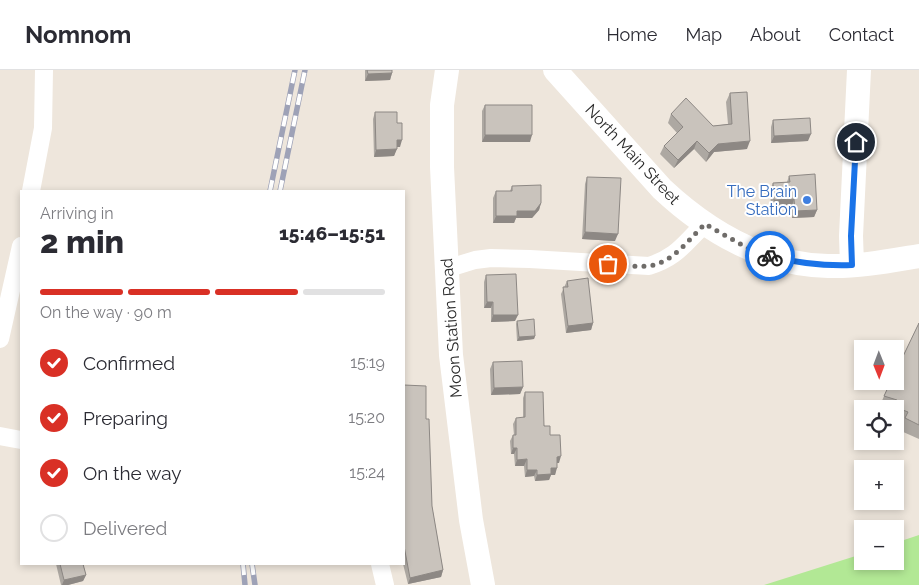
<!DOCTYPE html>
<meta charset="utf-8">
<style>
body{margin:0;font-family:Raleway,sans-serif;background:#f7f7f7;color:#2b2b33;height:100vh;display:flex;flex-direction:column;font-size:19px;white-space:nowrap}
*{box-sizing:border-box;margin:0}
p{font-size:16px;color:#7c7c81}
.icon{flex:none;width:28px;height:28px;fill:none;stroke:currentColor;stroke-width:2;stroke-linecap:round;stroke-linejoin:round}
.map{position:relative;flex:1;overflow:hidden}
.sheet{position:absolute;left:20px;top:120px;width:385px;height:375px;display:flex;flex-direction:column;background:#fff;border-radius:0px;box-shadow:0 2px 8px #0003}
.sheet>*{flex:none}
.needle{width:32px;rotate:179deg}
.controls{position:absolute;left:854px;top:270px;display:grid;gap:10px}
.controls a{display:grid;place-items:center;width:50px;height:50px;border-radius:0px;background:#fff;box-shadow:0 2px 8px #0003;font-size:25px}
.pin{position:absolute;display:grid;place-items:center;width:42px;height:42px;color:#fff;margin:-21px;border:2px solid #fff;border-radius:50%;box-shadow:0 1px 5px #0007}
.courier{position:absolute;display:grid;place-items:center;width:50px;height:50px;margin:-25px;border:4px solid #1a73e8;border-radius:50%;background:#fff;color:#222;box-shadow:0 1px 6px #0007}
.overview em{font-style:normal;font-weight:800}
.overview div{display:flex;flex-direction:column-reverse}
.overview{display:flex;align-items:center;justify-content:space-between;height:85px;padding:0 20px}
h1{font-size:32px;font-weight:800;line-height:38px}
.bar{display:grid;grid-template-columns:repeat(4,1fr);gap:8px 5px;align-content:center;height:60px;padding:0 20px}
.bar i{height:6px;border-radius:4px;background:#e1e1e2}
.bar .current{background:#d93025}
.bar p{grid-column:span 4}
ol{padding:0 20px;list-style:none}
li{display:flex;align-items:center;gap:15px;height:55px}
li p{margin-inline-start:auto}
li .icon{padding:5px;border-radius:50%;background:#d93025;color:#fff;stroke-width:4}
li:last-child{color:#7c7c81}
li i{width:28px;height:28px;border:2px solid #e1e1e2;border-radius:50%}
header{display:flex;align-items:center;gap:30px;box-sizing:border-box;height:70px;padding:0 25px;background:#fff;border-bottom:1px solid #e1e1e2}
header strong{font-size:24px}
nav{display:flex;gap:28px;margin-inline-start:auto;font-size:18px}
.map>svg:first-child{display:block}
.green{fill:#b2e895}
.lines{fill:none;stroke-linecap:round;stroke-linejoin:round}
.street{stroke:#fff;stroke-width:18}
.secondary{stroke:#fff;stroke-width:24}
.rail-casing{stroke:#9ea2b7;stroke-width:5.5}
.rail{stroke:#fff;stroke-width:4;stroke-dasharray:11;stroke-linecap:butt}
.wall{fill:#ada8a2}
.shaded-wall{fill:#8d8884}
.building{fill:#c9c3bc;stroke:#8d8884}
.done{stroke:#6f6c69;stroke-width:5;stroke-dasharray:0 9}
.route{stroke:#1a73e8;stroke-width:6}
.shop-dot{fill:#3f7fe0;stroke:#fff;stroke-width:2}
.labels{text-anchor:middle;stroke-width:4;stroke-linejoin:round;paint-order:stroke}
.street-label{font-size:16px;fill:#2b2b2b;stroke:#fff}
.shop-label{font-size:16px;fill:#366cbe;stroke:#fff;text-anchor:end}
</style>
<header>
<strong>Nomnom</strong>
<nav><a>Home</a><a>Map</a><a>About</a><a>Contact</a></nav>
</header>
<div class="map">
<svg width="919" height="515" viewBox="0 0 919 515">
<rect width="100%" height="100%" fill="#eee6dc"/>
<path class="green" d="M919 465V515H764L862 484V491H895V473Z"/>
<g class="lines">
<path class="street" d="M31 121 43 58 44 0
M446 199 475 190 491 188 530 189 649 196C678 187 684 173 705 154
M0 269 21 176
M0 366 21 370
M380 494 385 515"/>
<path class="secondary" d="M447 0 442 35V97L451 285 471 450 483 515
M555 0 662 119C707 161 764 195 828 196 858 197 889 191 919 186
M852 195 851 166 859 0"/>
<defs>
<path id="rail" d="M270 121 295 0
M280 121 305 0
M243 494 245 515
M252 494 255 515"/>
</defs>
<use href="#rail" class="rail-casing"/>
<use href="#rail" class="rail"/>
</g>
<path class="wall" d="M365 0H392V3L390 10 365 11Z
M730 23 747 79 714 82 706 92 694 79 674 98 660 84 664 76 677 63 668 53 671 44 713 56 728 54 726 32Z
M485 35 530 72H482V41Z
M375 42 397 53 400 77H397L394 86 374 87 373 49Z
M773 50 808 71 771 73V57Z
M789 106 817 140 814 147 792 148V136L771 137 770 120 773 113 787 112Z
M587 107 615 171 582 169 585 114Z
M512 116 541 133 539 140 532 148H516L514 153H493V128L496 121H510Z
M486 205 515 251 491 252V238H484V212Z
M567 211 593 253 591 260 566 263 561 224Z
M517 251 535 266 534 269 517 271 516 254Z
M919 253V369L901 361 903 355 895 351V339L879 338 884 326Z
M493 292 523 317 520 324 491 325 490 299Z
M404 315 426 349 432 436 443 500 441 507 408 514 403 494Z
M525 322 550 365 559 393H557L555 405H551L549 410 535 411 534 406 525 407 524 396H515L514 384H511L510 371 513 365H514L513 354 516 348H523V328Z
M56 494H83L86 505 83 511 68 515H61Z"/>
<path class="shaded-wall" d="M392 3 390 10 365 11 368 4Z
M811 64 808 71 771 73 774 66Z
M485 65H532L530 72H482Z
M397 70H402L400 77H394Z
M697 71 694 79 674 98 678 90Z
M750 71 747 79 714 82 706 92 709 83 718 74Z
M397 79 394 86 374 87 376 80Z
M794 129 792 136 771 137 774 130Z
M541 133 539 140 532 148H516L514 153H493L496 146 517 141Z
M817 140 814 147 792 148 795 141Z
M585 162 618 164 615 171 582 169Z
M487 232H493L491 238H484Z
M493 245H518L515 251 491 252Z
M593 253 591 260 566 263 568 256Z
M535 266 534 269 517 271 519 267Z
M523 317 520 324 491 325 494 318Z
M513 378H517L514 384H511Z
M561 386 559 393H554L557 387Z
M527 389 524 396H515L517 390Z
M551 398H557L555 405H551L549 410 535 411 537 405Z
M527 400H537L534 406 525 407Z
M443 500 441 507 408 514 410 508Z
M86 505 83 511 68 515H62L64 510Z"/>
<path class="building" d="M367 0H392V3L368 4Z
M747 22 750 71 718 74 709 83 697 71 678 90 664 76 683 57 671 44 686 28 713 56 732 54 730 23Z
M485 35H532V65H485Z
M375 42H397V53H402V70H397V79L376 80Z
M810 48 811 64 774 66 773 50Z
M815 104 817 140 795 141 794 129 774 130 773 113 790 112 789 106Z
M587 107 621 108 618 164 585 162Z
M541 115V133L535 141H517V146H496V121H512V116Z
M516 204 518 245H493V232H487L486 205Z
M588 208 593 253 568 256 563 217H568L567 211Z
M534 249 535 266 519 267 517 251Z
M919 253V355L905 348 908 342 895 337 897 330 884 326 891 311H895V303Z
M522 291 523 317 494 318 493 292Z
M404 315 426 316V349H429L432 436 443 500 410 508 404 476Z
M525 322H543L544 356H550V365H560L561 386 557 387V398H551V404L537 405V400H527V389L517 390V378H513V365H516V348L525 347Z
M60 494H83L86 505 64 510Z"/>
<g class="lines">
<path class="done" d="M608 194C621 195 635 197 648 196 673 193 688 170 705 154L751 180 770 186"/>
<path class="route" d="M770 186C797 193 824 196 852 195L851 166 856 72"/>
</g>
<circle class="shop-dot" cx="807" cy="130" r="5"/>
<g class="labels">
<g class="street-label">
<text transform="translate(633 84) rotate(47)" y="6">North Main Street</text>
<text transform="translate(451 258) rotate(-94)" y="6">Moon Station Road</text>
</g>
<g class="shop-label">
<text x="797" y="127">The Brain<tspan x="797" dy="18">Station</tspan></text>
</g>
</g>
</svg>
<div class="controls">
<a><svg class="needle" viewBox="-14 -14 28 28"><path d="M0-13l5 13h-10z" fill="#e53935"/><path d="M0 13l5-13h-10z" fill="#7c7c81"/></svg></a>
<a><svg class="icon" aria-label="locate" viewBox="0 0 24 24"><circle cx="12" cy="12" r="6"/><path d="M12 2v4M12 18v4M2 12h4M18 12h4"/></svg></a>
<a>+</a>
<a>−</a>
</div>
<div class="pin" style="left:608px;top:194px;background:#ea580c"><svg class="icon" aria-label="bag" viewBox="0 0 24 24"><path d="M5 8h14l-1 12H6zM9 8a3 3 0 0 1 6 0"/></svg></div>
<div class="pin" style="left:856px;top:72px;background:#1f2937"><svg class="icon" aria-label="home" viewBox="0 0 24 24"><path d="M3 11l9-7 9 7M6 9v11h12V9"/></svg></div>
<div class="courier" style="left:770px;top:186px"><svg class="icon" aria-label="bike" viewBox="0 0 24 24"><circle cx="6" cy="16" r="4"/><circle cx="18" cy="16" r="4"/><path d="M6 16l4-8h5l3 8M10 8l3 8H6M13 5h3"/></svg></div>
<section class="sheet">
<div class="overview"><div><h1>2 min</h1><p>Arriving in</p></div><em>15:46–15:51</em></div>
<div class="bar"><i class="current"></i><i class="current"></i><i class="current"></i><i></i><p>On the way · 90 m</p></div>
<ol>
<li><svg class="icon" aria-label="check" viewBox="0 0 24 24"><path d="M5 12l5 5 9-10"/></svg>Confirmed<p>15:19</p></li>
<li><svg class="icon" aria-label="check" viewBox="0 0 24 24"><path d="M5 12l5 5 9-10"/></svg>Preparing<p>15:20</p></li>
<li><svg class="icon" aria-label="check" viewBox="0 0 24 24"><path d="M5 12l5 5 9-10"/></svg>On the way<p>15:24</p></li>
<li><i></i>Delivered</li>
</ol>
</section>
</div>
